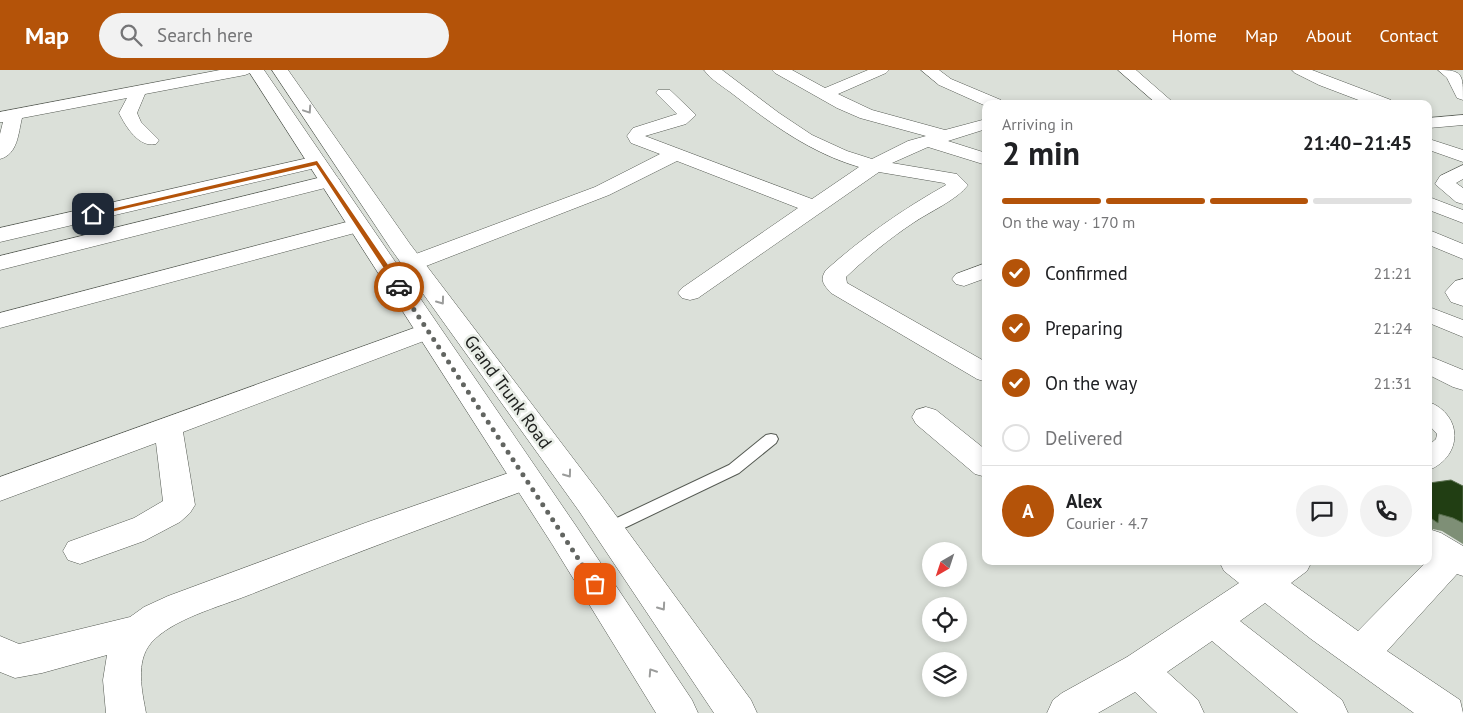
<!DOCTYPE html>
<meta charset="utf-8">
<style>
body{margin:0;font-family:"PT Sans",sans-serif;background:#f2f2f2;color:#202124;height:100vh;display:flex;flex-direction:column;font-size:19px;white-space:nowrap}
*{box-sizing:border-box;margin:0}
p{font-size:16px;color:#757577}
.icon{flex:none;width:28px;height:28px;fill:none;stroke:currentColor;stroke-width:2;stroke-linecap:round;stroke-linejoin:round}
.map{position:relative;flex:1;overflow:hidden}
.drawer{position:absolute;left:982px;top:30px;width:450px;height:465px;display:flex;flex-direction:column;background:#fff;border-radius:10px;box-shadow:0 2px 8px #0003}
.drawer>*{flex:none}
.needle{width:32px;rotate:219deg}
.controls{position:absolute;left:922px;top:472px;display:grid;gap:10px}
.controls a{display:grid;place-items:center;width:45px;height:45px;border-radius:50%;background:#fff;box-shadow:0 2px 8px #0003;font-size:25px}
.pin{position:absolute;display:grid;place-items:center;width:42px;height:42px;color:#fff;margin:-21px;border-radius:10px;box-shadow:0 2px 8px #0006}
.courier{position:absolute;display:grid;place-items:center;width:50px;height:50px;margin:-25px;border:4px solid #b45309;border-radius:50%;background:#fff;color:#222;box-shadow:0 1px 6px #0007}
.headline em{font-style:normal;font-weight:600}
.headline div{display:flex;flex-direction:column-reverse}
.headline{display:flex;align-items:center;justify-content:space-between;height:85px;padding:0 20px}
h1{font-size:32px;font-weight:600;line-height:38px}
.bar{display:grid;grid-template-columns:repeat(4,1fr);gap:8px 5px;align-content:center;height:60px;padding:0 20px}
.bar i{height:6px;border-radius:4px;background:#e0e0e0}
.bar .selected{background:#b45309}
.bar p{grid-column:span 4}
.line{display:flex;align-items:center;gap:12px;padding:0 20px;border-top:1px solid #e0e0e0}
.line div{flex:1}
.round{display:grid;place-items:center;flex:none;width:52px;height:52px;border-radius:26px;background:#f2f2f2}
ol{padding:0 20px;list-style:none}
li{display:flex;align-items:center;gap:15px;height:55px}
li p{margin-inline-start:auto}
li .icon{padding:5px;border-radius:50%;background:#b45309;color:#fff;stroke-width:4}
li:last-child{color:#757577}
li i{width:28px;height:28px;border:2px solid #e0e0e0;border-radius:50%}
header{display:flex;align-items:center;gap:30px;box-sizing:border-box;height:70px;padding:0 25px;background:#b45309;color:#fff}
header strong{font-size:24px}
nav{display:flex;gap:28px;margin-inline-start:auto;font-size:18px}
.search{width:350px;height:45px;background:#f2f2f2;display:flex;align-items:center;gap:12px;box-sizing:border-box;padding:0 18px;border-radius:28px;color:#757577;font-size:19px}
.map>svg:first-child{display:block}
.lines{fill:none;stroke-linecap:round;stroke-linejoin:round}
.service-casing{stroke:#555a53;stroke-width:2}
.minor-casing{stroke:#555a53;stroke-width:1}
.primary-casing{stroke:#555a53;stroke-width:1}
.service{fill:#fff;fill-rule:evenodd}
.minor{fill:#fff;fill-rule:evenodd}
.primary{fill:#fff;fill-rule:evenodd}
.wall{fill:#7e8f76}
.building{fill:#213e13;stroke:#596f4e}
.oneway{stroke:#9b9c9b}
.route{fill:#b45309}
.done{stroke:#626561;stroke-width:5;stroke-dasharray:0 9}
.labels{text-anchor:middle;stroke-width:5;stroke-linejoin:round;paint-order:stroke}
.street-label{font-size:18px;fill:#212321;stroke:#e8ede6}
</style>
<header>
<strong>Map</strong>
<div class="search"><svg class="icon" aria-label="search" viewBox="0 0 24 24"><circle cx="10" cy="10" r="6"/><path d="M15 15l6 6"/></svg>Search here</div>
<nav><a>Home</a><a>Map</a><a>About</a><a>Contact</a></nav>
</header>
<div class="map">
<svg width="1463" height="643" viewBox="0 0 1463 643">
<rect width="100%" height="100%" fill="#dbe0d9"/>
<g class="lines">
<defs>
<path id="service" d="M771 364 776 365 778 369 776 373 739 403 614 463 608 465 602 463 600 459 602 455 729 395 766 365Z"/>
<path id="minor" d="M220 0H253L250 3 245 5 145 24 137 43 141 52 159 70 156 74C139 78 126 57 119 43L127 28 22 48C18 64 18 84 0 89V64L3 52H0V42Z
M704 0H722L779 43 812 65 847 81 872 89 908 71 926 66 860 48 837 38 775 3 772 0H792L825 18 868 0H889L886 3 838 24 872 40 945 60 986 49V59L948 71 986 83V95L928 77 892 93 957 104 968 115C957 130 929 142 913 153 889 169 867 187 846 207L847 213 986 292V312L977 309 831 223C824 215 819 210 826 200 863 167 903 139 946 115L944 113 879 102 698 228 690 230 682 228 678 223 682 218 798 138 677 91 609 125 421 198 413 200 405 198 402 193 405 188 595 117 660 84 631 73 627 66 633 58 677 44 656 23 658 20H670L696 45 686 54 645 66 812 129 859 97C811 83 773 55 734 25 724 17 711 10 704 0Z
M921 0H939L951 9 1001 30 1003 34H986V36L939 15Z
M1118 0H1136L1175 34H1157Z
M1292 0H1312L1391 30 1393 34H1369L1319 15 1295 3Z
M1438 0C1463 0 1463 4 1463 30L1457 28 1447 8Z
M1463 45V55L1429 58V48Z
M1429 69 1463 80V92L1429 80Z
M317 86 324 88 326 92 324 96 0 172V158Z
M1463 95V109L1456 113 1463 118V134L1456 132 1435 114 1440 106Z
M330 105 337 107 340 111 337 115 0 200V186Z
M1429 127 1463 140V153L1429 140Z
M358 149 366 150 369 155 366 160 0 258V243Z
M1429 160 1463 174V189L1429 175Z
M986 193V208L964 216 956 214 952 209 956 204Z
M1463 209V236L1451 232 1445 222 1455 211Z
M1429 237 1463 250V267L1429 253Z
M428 253 437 256 441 261 437 266 183 362 195 435 190 443 180 452 144 471 80 494 68 490 63 481 68 472 134 448 163 431 156 373 0 431V407Z
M1429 286 1463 300V320L1453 317 1429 305Z
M1429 332C1463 345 1463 386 1429 400V375L1436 369 1437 364 1429 355Z
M926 337 936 340 986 380V407L975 404 916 354 912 347 916 340Z
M526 397 537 400 541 408 537 416C441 451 344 487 249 525 219 537 172 549 151 573 135 592 142 621 146 643H106L103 610 107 585 42 603 15 608 0 602V566L19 574 130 547 144 537 168 526 365 453Z
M1429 459 1441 463 1463 476V506L1457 504 1387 581 1460 630 1463 643H1414L1311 569 1265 533 1240 551 1342 630 1348 643H1298L1212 571 1167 602 1198 630 1204 643H1157L1135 622 1098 643H1047L1053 630 1062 623 1127 587 1239 513 1224 501 1219 491H1261L1265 494 1269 491H1312L1307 501 1291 513 1358 561 1427 491H1429Z"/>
<path id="primary" d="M248 0H264L576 456 692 630 698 643H656L552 474Z
M272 0H288L410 174 601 425 751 630 757 643H714L579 441 391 179Z"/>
</defs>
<use href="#service" class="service-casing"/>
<use href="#minor" class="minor-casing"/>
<use href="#primary" class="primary-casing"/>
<use href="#service" class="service"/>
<use href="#minor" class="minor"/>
<use href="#primary" class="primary"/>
</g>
<path class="wall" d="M1429 413 1463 416V474L1442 461 1433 459 1429 465Z"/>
<path class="building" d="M1451 410 1463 416V453L1453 448 1439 444 1438 453 1429 447V413Z"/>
<defs><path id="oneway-chevron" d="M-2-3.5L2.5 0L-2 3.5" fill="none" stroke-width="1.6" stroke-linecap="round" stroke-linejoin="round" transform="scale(1.25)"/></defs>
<g class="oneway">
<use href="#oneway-chevron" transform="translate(308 40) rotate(56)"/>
<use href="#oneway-chevron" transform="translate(441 231) rotate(54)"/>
<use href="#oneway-chevron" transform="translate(568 404) rotate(54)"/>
<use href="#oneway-chevron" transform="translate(662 537) rotate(55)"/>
<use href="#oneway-chevron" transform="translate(652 602) rotate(-123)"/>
</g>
<path class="route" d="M317 91 403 217 401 218H397L316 95 93 146 90 144Z"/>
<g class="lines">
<path class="done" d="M399 217 595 514"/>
</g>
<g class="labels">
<g class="street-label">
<text transform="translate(508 322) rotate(54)" y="6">Grand Trunk Road</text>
</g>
</g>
</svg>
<div class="controls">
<a><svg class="needle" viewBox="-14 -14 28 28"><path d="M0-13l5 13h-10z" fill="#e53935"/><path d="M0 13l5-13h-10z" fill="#757577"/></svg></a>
<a><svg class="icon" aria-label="locate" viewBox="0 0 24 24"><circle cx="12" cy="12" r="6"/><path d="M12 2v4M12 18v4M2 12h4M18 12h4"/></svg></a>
<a><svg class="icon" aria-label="layers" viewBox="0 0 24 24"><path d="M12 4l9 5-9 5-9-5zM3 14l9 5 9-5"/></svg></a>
</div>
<div class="pin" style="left:595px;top:514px;background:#ea580c"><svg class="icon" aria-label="bag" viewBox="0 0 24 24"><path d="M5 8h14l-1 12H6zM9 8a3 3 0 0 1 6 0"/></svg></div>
<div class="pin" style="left:93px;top:144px;background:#1f2937"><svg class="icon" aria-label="home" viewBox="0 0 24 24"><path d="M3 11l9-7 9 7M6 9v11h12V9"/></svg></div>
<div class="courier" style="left:399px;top:217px"><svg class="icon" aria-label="car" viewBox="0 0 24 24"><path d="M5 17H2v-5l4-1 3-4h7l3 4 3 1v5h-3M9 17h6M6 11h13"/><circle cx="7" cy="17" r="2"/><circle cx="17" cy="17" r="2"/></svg></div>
<section class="drawer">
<div class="headline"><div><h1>2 min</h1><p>Arriving in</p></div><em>21:40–21:45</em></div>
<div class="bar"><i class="selected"></i><i class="selected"></i><i class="selected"></i><i></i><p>On the way · 170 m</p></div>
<ol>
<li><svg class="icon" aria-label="check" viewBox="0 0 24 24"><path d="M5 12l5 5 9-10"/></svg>Confirmed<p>21:21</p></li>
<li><svg class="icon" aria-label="check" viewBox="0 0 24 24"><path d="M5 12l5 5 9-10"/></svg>Preparing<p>21:24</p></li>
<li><svg class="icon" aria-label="check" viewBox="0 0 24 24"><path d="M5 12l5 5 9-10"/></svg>On the way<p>21:31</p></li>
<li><i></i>Delivered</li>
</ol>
<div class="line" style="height:90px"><b class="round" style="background:#b45309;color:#fff">A</b><div><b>Alex</b><p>Courier · 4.7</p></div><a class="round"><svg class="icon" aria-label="chat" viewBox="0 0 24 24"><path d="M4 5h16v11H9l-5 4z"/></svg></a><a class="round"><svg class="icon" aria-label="phone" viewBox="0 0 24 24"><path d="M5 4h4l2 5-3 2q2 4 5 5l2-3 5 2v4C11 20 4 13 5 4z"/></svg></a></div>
</section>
</div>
